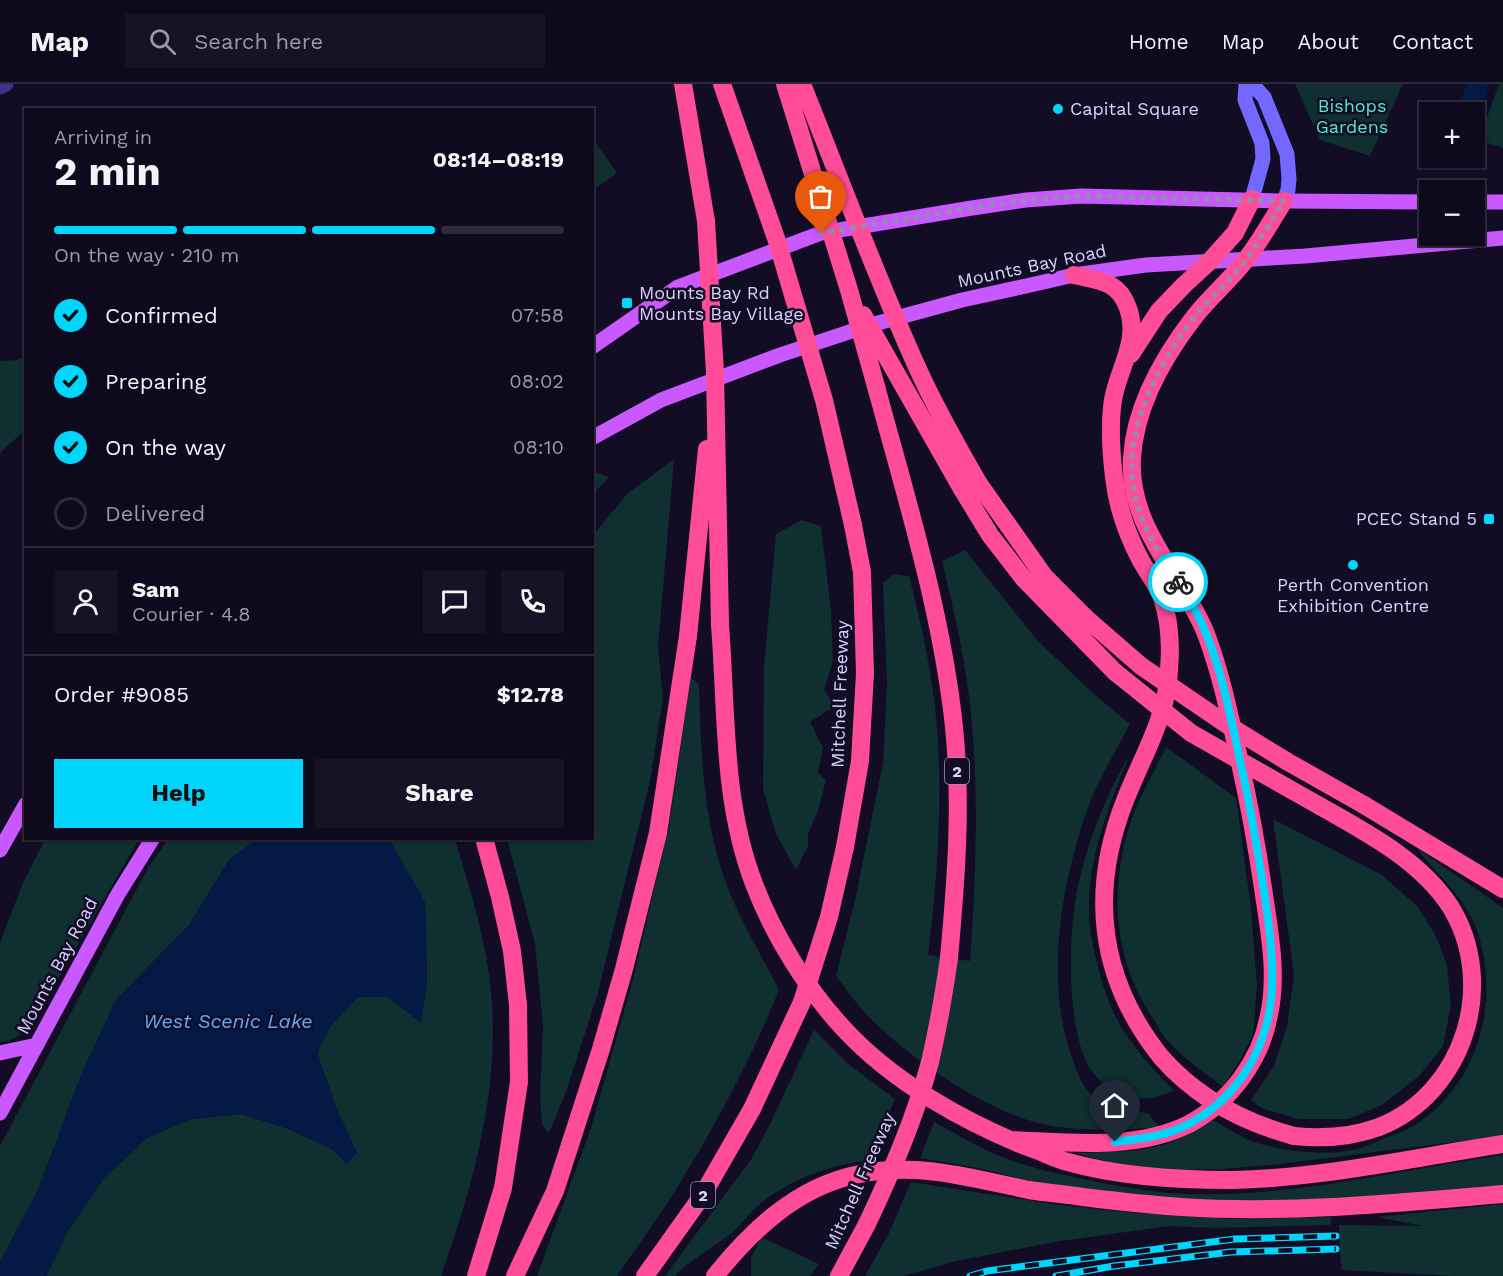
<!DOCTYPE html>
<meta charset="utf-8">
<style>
body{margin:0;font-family:"Work Sans",sans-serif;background:#171225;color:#f1f3f6;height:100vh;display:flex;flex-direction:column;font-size:22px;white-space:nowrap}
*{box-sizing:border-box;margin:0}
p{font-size:20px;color:#9b9aa3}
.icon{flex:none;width:33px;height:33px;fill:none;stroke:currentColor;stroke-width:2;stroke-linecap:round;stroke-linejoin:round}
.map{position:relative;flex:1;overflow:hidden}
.sheet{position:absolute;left:24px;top:24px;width:570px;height:732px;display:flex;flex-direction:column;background:#0e091c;border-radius:0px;box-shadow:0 2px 4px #0004,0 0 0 2px #2e2a3b}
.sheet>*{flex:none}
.tools{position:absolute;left:1419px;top:18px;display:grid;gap:12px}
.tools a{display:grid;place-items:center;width:66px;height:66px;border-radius:0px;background:#0e091c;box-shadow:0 2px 4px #0004,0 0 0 2px #2e2a3b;font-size:30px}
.pin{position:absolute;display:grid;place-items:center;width:51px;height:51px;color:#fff;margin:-62px -26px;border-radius:50% 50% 50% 0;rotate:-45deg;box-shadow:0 0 6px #0007}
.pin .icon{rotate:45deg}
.courier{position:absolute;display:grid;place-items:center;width:60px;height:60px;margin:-30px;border:4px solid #00d5fc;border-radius:50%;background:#fff;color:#222;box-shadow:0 2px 8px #0007}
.head em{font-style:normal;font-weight:700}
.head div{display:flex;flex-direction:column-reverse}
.head{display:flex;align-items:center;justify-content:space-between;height:102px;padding:0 30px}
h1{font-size:39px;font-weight:700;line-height:45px}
.bar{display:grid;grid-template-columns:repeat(4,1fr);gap:9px 6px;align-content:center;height:72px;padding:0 30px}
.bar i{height:8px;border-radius:4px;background:#2e2a3b}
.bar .current{background:#00d5fc}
.bar p{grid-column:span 4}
.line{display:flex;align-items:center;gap:15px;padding:0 30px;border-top:2px solid #2e2a3b}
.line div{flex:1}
.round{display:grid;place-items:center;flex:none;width:63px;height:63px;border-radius:0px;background:#171225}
ol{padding:0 30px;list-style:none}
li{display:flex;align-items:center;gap:18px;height:66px}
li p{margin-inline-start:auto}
li .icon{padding:6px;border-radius:50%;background:#00d5fc;color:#111;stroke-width:4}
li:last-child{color:#9b9aa3}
li i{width:33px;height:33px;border:3px solid #2e2a3b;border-radius:50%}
.action{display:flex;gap:12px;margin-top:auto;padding:12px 30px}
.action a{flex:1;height:69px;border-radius:0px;background:#00d5fc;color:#111;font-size:24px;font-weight:700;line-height:69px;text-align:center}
.action a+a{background:#171225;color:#f1f3f6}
header{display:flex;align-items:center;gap:36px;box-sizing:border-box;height:84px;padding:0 30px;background:#0e091c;border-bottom:2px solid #2e2a3b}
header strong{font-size:28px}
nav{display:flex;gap:33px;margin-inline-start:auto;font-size:21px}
.search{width:420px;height:54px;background:#171225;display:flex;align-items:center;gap:15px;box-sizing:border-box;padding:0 21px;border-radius:0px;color:#9b9aa3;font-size:22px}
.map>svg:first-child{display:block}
.green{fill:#0f2f30}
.water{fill:#051945}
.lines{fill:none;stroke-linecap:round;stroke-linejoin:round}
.street{stroke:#3b3488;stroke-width:15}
.secondary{stroke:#7368ff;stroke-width:15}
.primary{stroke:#c958ff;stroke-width:15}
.highway{stroke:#ff4c98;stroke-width:18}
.rail-casing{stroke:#00d5fc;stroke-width:7}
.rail{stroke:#120c25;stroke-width:4.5;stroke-dasharray:14;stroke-linecap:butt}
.highway-bridge{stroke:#ff4c98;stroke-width:18}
.done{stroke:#938cb3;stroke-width:6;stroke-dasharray:0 10.8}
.route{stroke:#00d5fc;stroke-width:8}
.poi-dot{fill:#00d5fc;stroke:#120c25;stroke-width:2}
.labels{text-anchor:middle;stroke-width:5;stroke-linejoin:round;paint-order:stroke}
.shield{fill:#120c25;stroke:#9d96be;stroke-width:1.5}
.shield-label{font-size:16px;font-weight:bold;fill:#d8d1ff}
.park-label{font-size:18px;fill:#52e9cb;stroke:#120c25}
.poi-label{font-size:18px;fill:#d8d1ff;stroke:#120c25;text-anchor:start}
.street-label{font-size:18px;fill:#d8d1ff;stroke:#120c25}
.water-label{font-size:20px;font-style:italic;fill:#5facff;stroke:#120c25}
</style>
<header>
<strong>Map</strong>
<div class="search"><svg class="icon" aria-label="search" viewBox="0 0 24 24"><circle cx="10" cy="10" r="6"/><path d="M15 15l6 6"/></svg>Search here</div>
<nav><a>Home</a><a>Map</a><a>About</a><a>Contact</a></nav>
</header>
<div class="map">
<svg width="1503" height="1192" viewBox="0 0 1503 1192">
<rect width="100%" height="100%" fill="#120c25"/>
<path class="green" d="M1295 0H1403L1370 72 1320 56Z
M1499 0H1503V64L1479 56Z
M593 55 617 89 593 106H592Z
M25 272V346L0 369V277L17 276Z
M674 375 658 563 663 614 650 697 597 912 566 1008 549 1049 542 1041 540 1014 543 942 535 860 507 755 592 754 593 451 627 410Z
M593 387 609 393 593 410 592 387Z
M802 436 821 442 831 527 833 577 824 606 835 622 810 638 823 664 818 689 826 696 818 727 808 750V762L796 786 776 750 763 705 764 583 776 450Z
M965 466 1037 556 1096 612 1130 640C1116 667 1097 698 1087 726 1061 803 1045 893 1071 971 1076 985 1081 1001 1092 1011 1107 1025 1129 1027 1148 1029L1159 1043C1126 1046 1091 1047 1058 1043 995 1035 911 976 867 931 856 919 846 905 836 892L855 816 883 679 887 599 883 499 894 490 909 492C922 542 933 593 937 644 943 720 937 796 928 871L970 877C976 794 979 712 971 630 966 578 954 527 942 477Z
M691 594 699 600C701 673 703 748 733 816 746 847 764 876 779 906 753 970 721 1031 686 1089 665 1125 640 1158 617 1192H537L591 1044 632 899 669 742Z
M1166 663 1236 714 1251 824 1257 902 1253 951 1240 976 1223 1003C1205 989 1186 976 1170 959 1163 953 1159 944 1154 936 1114 877 1109 810 1129 743 1137 716 1154 689 1166 663Z
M1130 670C1107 726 1084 782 1090 843 1091 854 1094 864 1096 875 1101 896 1108 920 1119 939 1134 965 1154 986 1174 1007 1167 1009 1159 1013 1152 1014 1128 1017 1101 1003 1089 983 1066 943 1068 847 1078 802 1088 755 1106 712 1130 670Z
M1273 735 1382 791 1418 823 1437 854 1447 882 1451 921 1443 962 1419 992 1382 1021 1348 1035H1298L1261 1024 1251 1016 1274 982 1287 943 1294 891Z
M45 755H139L36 933C27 945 16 958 0 958V859L22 801Z
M168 755H256L229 776 189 841 116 916 81 991 38 1106 0 1178V1062L109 857 148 784Z
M389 755H455C467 795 480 836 487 878 506 985 476 1093 441 1192H46L69 1145 104 1094 147 1054 191 1035 241 1030 286 1044 332 1065 347 1080 356 1069 336 1023 317 969 330 942 358 913H388L421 938 427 896 425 819Z
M1417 764 1503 824V1052L1280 1080 1224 1085 1162 1086 1110 1078 1074 1069C1102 1068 1135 1069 1162 1061 1180 1056 1196 1046 1213 1036 1227 1044 1242 1054 1257 1059 1284 1067 1319 1071 1347 1067 1362 1065 1376 1058 1390 1052 1398 1049 1408 1046 1415 1041 1478 1000 1499 922 1479 852 1467 813 1439 795 1417 764Z
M814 946 848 980 895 1015 870 1076C830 1081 792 1094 760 1120 750 1128 743 1138 734 1147 715 1163 692 1174 675 1192H665L752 1074 771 1038Z
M934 1038C954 1048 974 1061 995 1070 1021 1081 1050 1088 1078 1094 1108 1100 1138 1106 1168 1109 1280 1117 1393 1087 1503 1071V1104L1339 1117H1227L1166 1113 1109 1110 1030 1097 978 1084 920 1074Z
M911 1098 1059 1121 1136 1129 1230 1135 1332 1133 1330 1141 1216 1144 1170 1142 1060 1157 956 1177 903 1192H865L888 1151Z
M1503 1120V1192H1453L1342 1186 1340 1171 1339 1141 1423 1142 1377 1133Z
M761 1153 819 1180 810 1192H751V1174Z"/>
<path class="water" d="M1467 0H1489L1475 38 1474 28H1455Z
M256 755H389L425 818 427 896 421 939 388 913H358L331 942 317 969 336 1023 357 1069 347 1080 332 1065 286 1044 242 1030 191 1035 147 1054 104 1094 69 1145 46 1192H0V1178L38 1106 81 991 116 916 189 841 229 776Z"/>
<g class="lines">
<path class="street" d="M0 3 6 0"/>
<path class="secondary" d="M1246 0 1245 16 1262 59 1263 75 1252 115
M1252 0 1264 13 1287 70 1289 95 1288 106 1284 117"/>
<path class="primary" d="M1474 118H1503
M592 263 678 203 821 149 972 124 1026 116 1081 112 1284 117 1430 118
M592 354 661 316 780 271 867 242 962 216 1026 202 1074 191 1146 181 1305 172 1503 154
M0 766 26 720
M0 969 37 961
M0 1029 118 810 153 754"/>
<path class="highway" d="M683 0 706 137
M1074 191C1099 197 1118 196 1128 224 1140 257 1118 285 1113 316 1109 341 1111 368 1114 393 1117 421 1127 450 1140 475 1147 488 1157 500 1162 514 1170 537 1171 562 1169 586 1167 633 1143 671 1126 714 1089 806 1098 894 1161 973
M1131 270 1159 227 1184 201 1209 178 1235 149 1252 115
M877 306C907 417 942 529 954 643 962 721 956 797 949 874
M979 400 1044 492 1087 535 1141 582
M962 405 990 451 1024 495 1115 588
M720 541C727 630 722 716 754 800 774 852 806 904 844 945 893 998 964 1038 1030 1064 1043 1068 1055 1075 1068 1078 1117 1092 1181 1096 1232 1096 1323 1094 1413 1074 1503 1060
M1364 721 1503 805
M845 763 860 677 865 589 862 488 853 441
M1294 1052C1323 1055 1352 1053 1379 1043 1465 1009 1498 899 1450 822 1419 775 1365 748 1318 721
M1010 1056C1068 1058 1135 1067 1189 1040 1230 1018 1261 976 1269 931 1278 889 1269 846 1263 804 1256 756 1247 709 1236 661 1228 624 1220 587 1206 550 1182 490 1128 444 1132 374 1135 322 1164 272 1195 232 1210 213 1229 197 1244 178 1259 160 1271 137 1284 117
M476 1192 503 1104 519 998 518 921 512 867 500 813 484 754
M515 1192 555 1107 601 965 624 885 658 749 688 552
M645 1192 702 1112 752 1025
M715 1192C752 1146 796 1104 855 1091 918 1077 969 1094 1029 1106 1047 1109 1065 1110 1083 1113 1116 1117 1149 1121 1182 1123 1289 1130 1396 1119 1503 1110
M839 1192 867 1140"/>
<defs>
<path id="rail" d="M970 1192 987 1187 1235 1155 1336 1152
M1056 1192 1114 1182 1231 1168 1336 1165"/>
</defs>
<use href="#rail" class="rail-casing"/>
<use href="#rail" class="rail"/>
<path class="highway-bridge" d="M722 0 777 157 824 316 853 441
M785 0 849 206 877 306
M802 0C840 95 875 190 917 283 935 323 957 362 979 400
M706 137 715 289 720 541
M863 231 962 405
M688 552 707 365
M1141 582 1226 640 1288 678 1364 721
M1115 588 1191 649 1318 721
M1161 973C1197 1014 1242 1038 1294 1052
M752 1025 802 918 829 833 845 763
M867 1140C892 1087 915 1034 930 978 938 944 944 909 949 874"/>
</g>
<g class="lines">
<path class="done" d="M821 149 972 124 1026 116 1082 112 1284 117C1272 136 1260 156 1247 175 1232 195 1211 212 1195 232 1157 283 1121 347 1135 413 1142 443 1160 472 1178 498"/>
<path class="route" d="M1115 1058C1135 1055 1154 1054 1173 1047 1194 1039 1214 1025 1229 1009 1284 949 1275 881 1264 807 1258 769 1252 732 1244 695 1229 628 1219 555 1178 498"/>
</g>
<g class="poi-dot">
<circle cx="1058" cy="25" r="6"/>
<rect x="621" y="213" width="12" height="12" rx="3"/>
<rect x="1483" y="429" width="12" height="12" rx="3"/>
<circle cx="1353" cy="481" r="6"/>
</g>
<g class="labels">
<g class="shield">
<rect x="945" y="674" width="24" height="26" rx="4.5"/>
<rect x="691" y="1098" width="24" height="26" rx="4.5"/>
</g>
<g class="shield-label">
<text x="957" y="693">2</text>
<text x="703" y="1117">2</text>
</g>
<g class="park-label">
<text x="1352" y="28">Bishops<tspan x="1352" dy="21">Gardens</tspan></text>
</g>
<g class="poi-label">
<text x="1070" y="31">Capital Square</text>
<text x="639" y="215">Mounts Bay Rd<tspan x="639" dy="21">Mounts Bay Village</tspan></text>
<text x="1477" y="441" text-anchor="end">PCEC Stand 5</text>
<text x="1353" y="507" text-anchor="middle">Perth Convention<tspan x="1353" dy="21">Exhibition Centre</tspan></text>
</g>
<g class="street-label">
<text transform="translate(1032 182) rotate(-12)" y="6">Mounts Bay Road</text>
<text transform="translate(840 610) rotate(-88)" y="6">Mitchell Freeway</text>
<text transform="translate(57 882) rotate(-62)" y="6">Mounts Bay Road</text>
<text transform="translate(860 1097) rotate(-66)" y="6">Mitchell Freeway</text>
</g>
<g class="water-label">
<text x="228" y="944">West Scenic Lake</text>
</g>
</g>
</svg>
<div class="tools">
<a>+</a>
<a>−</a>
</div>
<div class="pin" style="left:821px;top:149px;background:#ea580c"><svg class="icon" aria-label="bag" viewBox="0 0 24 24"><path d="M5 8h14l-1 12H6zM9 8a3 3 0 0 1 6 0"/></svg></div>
<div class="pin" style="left:1115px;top:1058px;background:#1f2937"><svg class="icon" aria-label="home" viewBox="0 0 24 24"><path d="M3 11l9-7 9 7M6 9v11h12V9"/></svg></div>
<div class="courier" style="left:1178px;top:498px"><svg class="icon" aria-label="bike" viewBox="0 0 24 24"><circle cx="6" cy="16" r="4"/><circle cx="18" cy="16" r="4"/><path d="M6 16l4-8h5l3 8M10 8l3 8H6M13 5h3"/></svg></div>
<section class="sheet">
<div class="head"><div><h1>2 min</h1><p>Arriving in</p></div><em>08:14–08:19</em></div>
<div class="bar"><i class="current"></i><i class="current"></i><i class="current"></i><i></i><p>On the way · 210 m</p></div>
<ol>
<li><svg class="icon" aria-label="check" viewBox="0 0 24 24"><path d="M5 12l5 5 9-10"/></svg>Confirmed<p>07:58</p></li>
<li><svg class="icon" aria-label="check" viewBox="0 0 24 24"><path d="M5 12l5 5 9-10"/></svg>Preparing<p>08:02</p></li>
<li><svg class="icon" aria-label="check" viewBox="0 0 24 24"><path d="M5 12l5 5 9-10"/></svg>On the way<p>08:10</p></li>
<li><i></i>Delivered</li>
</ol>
<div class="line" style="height:108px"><a class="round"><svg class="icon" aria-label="person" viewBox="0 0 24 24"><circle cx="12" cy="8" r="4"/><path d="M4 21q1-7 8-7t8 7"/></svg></a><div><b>Sam</b><p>Courier · 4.8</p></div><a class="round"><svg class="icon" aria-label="chat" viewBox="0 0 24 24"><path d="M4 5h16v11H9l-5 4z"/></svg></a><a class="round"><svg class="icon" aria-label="phone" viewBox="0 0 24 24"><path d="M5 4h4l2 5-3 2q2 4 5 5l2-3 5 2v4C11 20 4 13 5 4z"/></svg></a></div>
<div class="line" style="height:78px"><div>Order #9085</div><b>$12.78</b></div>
<div class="action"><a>Help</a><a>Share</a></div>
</section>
</div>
